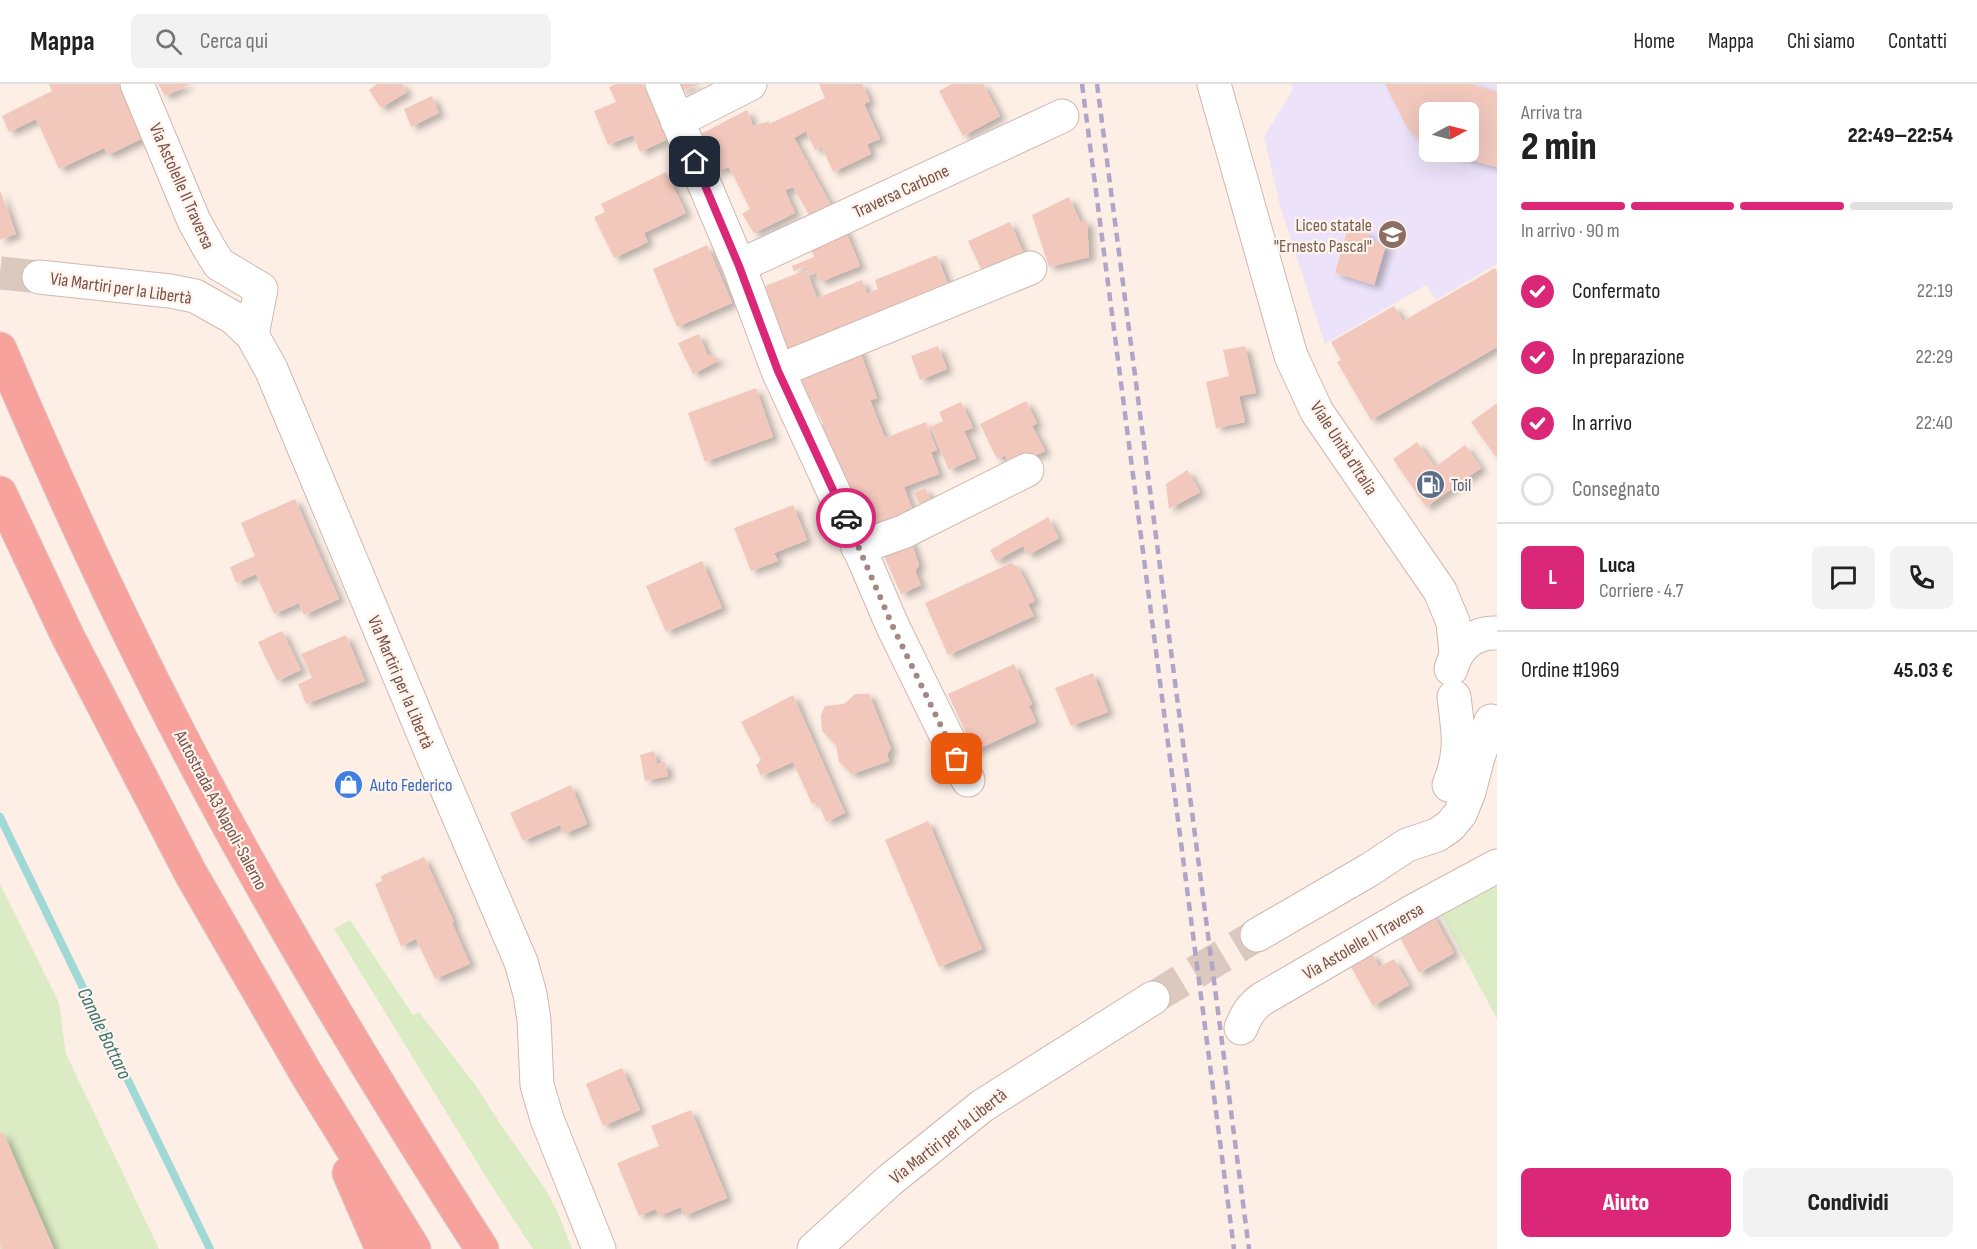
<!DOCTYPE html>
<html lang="it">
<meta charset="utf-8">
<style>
body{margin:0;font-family:"Sofia Sans Condensed",sans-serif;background:#f2f2f2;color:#222;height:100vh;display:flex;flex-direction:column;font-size:22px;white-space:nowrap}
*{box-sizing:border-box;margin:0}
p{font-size:20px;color:#767676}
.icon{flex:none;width:33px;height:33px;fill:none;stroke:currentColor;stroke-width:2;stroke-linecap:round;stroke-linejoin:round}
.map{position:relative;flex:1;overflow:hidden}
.panel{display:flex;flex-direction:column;background:#fff;width:480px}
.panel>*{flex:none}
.needle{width:39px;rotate:83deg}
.controls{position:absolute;left:1419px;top:18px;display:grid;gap:12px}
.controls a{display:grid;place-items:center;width:60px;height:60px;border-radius:9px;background:#fff;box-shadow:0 6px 24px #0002;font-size:30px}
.pin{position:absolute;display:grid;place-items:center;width:51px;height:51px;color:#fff;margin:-26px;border-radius:12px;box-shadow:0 3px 9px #0006}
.courier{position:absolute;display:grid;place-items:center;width:60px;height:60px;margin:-30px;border:4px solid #db2777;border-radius:50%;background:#fff;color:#222;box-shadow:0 2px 8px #0007}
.headline em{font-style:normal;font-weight:800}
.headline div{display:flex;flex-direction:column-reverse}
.headline{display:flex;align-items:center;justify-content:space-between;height:102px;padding:0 24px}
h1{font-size:39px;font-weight:800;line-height:45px}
.bar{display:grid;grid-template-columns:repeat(4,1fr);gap:9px 6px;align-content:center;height:72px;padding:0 24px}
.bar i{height:8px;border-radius:4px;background:#e0e0e0}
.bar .selected{background:#db2777}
.bar p{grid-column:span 4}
.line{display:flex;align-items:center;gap:15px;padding:0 24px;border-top:2px solid #e0e0e0}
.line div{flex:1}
.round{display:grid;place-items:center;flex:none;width:63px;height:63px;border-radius:9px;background:#f2f2f2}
ol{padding:0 24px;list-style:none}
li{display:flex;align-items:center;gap:18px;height:66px}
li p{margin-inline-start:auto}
li .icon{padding:6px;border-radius:50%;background:#db2777;color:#fff;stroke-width:4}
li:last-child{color:#767676}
li i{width:33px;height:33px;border:3px solid #e0e0e0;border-radius:50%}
.cta{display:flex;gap:12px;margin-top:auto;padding:12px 24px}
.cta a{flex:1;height:69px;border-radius:9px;background:#db2777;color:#fff;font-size:24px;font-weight:800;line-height:69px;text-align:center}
.cta a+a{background:#f2f2f2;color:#222}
header{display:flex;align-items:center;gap:36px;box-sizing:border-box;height:84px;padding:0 30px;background:#fff;border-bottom:2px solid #e0e0e0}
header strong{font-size:28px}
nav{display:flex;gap:33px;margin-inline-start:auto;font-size:21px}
.search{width:420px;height:54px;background:#f2f2f2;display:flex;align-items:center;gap:15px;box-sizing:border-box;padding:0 21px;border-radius:9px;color:#767676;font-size:22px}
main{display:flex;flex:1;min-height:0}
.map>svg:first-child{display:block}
.education{fill:#ece2f9;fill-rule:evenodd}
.green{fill:#dbebc4}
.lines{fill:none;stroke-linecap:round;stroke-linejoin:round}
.stream{stroke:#a0d8d6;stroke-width:8}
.building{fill:#f2c8bd;filter:url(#shadow)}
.minor-tunnel{stroke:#dbc8bf;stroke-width:33;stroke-dasharray:33 16;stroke-linecap:butt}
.minor-casing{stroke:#d0b7ae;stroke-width:35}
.highway-casing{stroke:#d9cecc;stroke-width:35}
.minor{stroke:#fff;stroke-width:33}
.highway{stroke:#f7a29c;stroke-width:33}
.rail{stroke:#b0a4c7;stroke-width:4.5;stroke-dasharray:9 6;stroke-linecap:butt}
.done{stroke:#a58881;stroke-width:6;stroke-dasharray:0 10.8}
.route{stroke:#db2777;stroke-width:8}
.labels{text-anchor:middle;stroke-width:4.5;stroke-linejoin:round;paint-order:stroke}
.street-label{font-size:18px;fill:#76514a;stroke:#fff4ec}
.education-label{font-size:18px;fill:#785e54;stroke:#fff4ec;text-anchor:end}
.service-label{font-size:18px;fill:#4e5e75;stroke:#fff4ec;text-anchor:start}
.shop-label{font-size:18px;fill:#366cbe;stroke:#fff4ec;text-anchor:start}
.water-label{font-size:20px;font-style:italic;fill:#3a7473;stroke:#fff4ec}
</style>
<header>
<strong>Mappa</strong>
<div class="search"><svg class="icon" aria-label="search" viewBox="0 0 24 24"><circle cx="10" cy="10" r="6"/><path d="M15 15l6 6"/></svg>Cerca qui</div>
<nav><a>Home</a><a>Mappa</a><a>Chi siamo</a><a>Contatti</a></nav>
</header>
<main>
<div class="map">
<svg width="1497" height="1165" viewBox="0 0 1497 1165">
<defs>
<filter id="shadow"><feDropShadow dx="6" dy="4" stdDeviation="3" flood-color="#0004"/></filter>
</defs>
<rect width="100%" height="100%" fill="#fdefe6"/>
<path class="education" d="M1291 0H1497V180L1436 216 1426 201 1325 260 1280 122 1264 53 1293 5ZM1430 28H1468V68H1430Z"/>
<path class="green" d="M1497 791V935L1437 823Z
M0 800 59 919 66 970 159 1165H0Z
M350 836 413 931 419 928 476 1002 499 1038 546 1106 558 1129 572 1165H533L491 1101 334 845Z"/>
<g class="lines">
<path class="stream" d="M0 733 210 1165"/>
</g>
<path class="building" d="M49 0H120L141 55 108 71 104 64 59 85 36 35 9 48 2 32 52 7Z
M158 0H190L165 12Z
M377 0H402L407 8 381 24 369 6Z
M616 0H643L666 56 640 68 633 51 608 61 594 27 616 18 609 3Z
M679 0H700L681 7Z
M819 0H862L870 17 864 20 880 55 867 60 871 70 833 88 822 63 815 66 806 47 794 54 832 123 811 134 793 103 785 106 795 129 754 149 742 130 750 125 729 83 717 88 701 50 747 26 753 42 769 37V40L825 14Z
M952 0H983L1000 32 963 52 939 7Z
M1385 0H1471L1497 8V83L1440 68H1468V28H1430V65L1408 45Z
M432 12 439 29 411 43 404 25Z
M666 88 686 129 644 149 648 158 614 174 594 133 605 128 601 120Z
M0 106 16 150 0 156Z
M1069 113 1080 137H1087L1089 173 1049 183 1032 131Z
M1010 138 1026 174 985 193 968 157Z
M844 143 860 182 820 198 816 189 809 191 806 182 794 187 792 182 814 173 808 157Z
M1348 144 1369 150 1368 155 1386 161 1374 201 1335 189Z
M707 161 732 219 677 243 653 185Z
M937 171 952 211 783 275 760 204 806 186 817 214 862 196 867 210 878 205 875 196Z
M1495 184 1497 188V263L1371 336 1337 278 1341 276 1331 258 1394 222 1403 237Z
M699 250 707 270 720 276 693 290 678 259Z
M858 262 877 314 870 316 885 354 926 338 937 366 931 368 939 390 904 403 913 427 871 443 819 344 823 339 797 293Z
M938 262 947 285 920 296 911 272Z
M1245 262 1256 309 1239 312 1245 338 1216 344 1206 298 1229 292 1223 266Z
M756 304 773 353 705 378 688 329Z
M1026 317 1037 339 1032 342 1045 367 1012 383 1005 371 997 375 980 340Z
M961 318 973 344 964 347 976 374 949 386 930 343 943 337 939 328Z
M1497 319V370L1495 372 1471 338Z
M1417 358 1435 383 1465 361 1481 384 1426 423 1393 375Z
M1187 386 1200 408 1169 425 1166 400Z
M925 404 934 422 924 428 914 409Z
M295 415 339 515 304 531 299 519 274 530 256 490 236 499 230 483 255 472 241 439Z
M793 421 807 456 774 469 778 477 751 487 734 444Z
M1048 433 1059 454 1028 471 1023 462 996 477 990 466Z
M910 454 919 481 915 487 921 501 901 510 881 466Z
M702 477 722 524 666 548 646 502Z
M1011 479 1019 484 1035 517 1028 520 1034 532 948 571 925 519Z
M282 547 301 586 277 597 258 558Z
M346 551 365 597 306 620 298 600 312 594 301 570Z
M1014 580 1032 620 1029 622 1036 638 974 667 948 610Z
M1093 589 1108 628 1071 642 1055 604Z
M855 610H869L891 665 887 670 889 677 852 690 839 678 836 661 822 647 821 631 825 622 844 620Z
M793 611 845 729 826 738 818 718 812 720 793 678 761 692 756 681 761 676 741 638Z
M654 667 657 680 665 678 668 692 645 697 640 671Z
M571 701 587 740 564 750 560 741 523 757 510 729Z
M928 737 982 865 939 883 885 756Z
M424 773 454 838 452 839 470 880 435 895 416 855 401 862 375 800 382 797 381 792Z
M1431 827 1454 869 1419 889 1399 852Z
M1372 869 1379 883 1394 875 1409 901 1373 922 1350 881Z
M622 984 640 1026 603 1042 586 1000Z
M691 1026 727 1114 684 1132 681 1123 659 1132 656 1125 639 1132 617 1079 659 1062 651 1042Z
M3 1048 54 1165H2L0 1161V1049Z"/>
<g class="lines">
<path class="minor-tunnel" d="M0 189 39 193
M1153 914 1257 851"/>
<defs>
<path id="minor" d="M137 0 194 137 209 164 219 180 261 205 252 251
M662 0 739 182 778 287 854 452 893 543 968 696
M1214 0 1291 272 1317 328 1440 507 1453 538 1456 570
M677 37 750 0
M739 182 1062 32
M39 193 170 207 195 212 234 234 252 251 271 285 437 682 521 878 530 910 534 936 537 1001 547 1035 599 1165
M778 287 1030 184
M858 464 903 448 1027 386
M1451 585C1457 563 1473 548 1497 549
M1449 701C1463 667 1458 647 1454 613
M1257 851 1369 786 1407 761 1437 751 1450 742 1460 730 1469 708 1478 673 1491 637
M1241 944C1246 931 1251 923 1262 915L1417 825 1497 782
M814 1165 890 1096 982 1022 1153 914"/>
<path id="highway" d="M0 265C76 444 160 622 256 791 327 918 403 1042 482 1165
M0 409 68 553 191 790 307 991 414 1165
M349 1089 382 1165"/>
</defs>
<use href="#minor" class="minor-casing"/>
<use href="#highway" class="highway-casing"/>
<use href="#minor" class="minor"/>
<use href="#highway" class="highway"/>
<path class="rail" d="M1082 0 1234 1165
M1097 0 1249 1165"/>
</g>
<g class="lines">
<path class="done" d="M846 434 893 543 957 675"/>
<path class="route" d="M695 78 739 182 778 287 846 434"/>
</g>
<defs>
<symbol id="school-disc" viewBox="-11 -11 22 22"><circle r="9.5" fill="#8d6e63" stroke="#fff4ec"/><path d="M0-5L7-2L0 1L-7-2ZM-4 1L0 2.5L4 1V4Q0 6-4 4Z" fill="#fff"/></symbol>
<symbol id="fuel-disc" viewBox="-11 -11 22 22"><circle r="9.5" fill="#5c6f8a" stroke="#fff4ec"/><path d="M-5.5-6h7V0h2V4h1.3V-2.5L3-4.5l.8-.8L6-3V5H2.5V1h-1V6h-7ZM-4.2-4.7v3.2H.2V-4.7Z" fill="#fff"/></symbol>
<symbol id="shop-disc" viewBox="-11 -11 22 22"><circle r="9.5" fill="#3f7fe0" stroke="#fff4ec"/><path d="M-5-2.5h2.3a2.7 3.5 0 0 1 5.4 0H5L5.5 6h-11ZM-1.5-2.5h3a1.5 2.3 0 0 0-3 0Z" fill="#fff"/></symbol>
</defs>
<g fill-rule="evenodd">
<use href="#school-disc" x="1376" y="134" width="33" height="33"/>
<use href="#fuel-disc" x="1414" y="384" width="33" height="33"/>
<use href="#shop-disc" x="332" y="684" width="33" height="33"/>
</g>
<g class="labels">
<g class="street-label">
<text transform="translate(182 102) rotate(66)" y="6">Via Astolelle II Traversa</text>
<text transform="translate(901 107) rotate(-25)" y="6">Traversa Carbone</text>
<text transform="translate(121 204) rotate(8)" y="6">Via Martiri per la Libertà</text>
<text transform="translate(1344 364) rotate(57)" y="6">Viale Unità d'Italia</text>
<text transform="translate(401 598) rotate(67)" y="6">Via Martiri per la Libertà</text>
<text transform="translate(221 726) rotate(62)" y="6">Autostrada A3 Napoli-Salerno</text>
<text transform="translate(1363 857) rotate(-30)" y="6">Via Astolelle II Traversa</text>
<text transform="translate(948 1052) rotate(-38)" y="6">Via Martiri per la Libertà</text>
</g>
<g class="education-label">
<text x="1372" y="147">Liceo statale<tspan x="1372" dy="21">"Ernesto Pascal"</tspan></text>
</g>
<g class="service-label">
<text x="1451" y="407">Toil</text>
</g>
<g class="shop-label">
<text x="370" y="707">Auto Federico</text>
</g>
<g class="water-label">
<text transform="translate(105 949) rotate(64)" y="7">Canale Bottaro</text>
</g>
</g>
</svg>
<div class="controls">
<a><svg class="needle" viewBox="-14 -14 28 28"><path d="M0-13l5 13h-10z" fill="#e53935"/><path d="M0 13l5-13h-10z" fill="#767676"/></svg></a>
</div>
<div class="pin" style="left:957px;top:675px;background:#ea580c"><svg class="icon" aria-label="bag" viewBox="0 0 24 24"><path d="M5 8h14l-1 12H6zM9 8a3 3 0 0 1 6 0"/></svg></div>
<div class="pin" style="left:695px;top:78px;background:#1f2937"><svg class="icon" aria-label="home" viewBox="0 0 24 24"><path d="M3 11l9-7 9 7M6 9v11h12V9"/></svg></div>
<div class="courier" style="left:846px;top:434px"><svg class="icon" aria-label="car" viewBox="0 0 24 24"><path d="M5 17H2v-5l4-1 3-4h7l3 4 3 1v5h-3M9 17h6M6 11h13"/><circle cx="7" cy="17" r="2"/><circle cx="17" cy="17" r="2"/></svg></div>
</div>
<section class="panel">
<div class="headline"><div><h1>2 min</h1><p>Arriva tra</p></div><em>22:49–22:54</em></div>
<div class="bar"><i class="selected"></i><i class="selected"></i><i class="selected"></i><i></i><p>In arrivo · 90 m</p></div>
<ol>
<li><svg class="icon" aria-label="check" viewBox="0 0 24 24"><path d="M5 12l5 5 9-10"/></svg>Confermato<p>22:19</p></li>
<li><svg class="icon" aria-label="check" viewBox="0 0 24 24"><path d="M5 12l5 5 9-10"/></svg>In preparazione<p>22:29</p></li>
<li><svg class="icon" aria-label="check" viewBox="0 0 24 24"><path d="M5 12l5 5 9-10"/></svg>In arrivo<p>22:40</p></li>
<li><i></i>Consegnato</li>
</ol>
<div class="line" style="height:108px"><b class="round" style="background:#db2777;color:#fff">L</b><div><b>Luca</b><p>Corriere · 4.7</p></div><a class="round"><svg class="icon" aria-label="chat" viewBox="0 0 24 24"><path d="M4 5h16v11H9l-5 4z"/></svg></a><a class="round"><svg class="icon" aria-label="phone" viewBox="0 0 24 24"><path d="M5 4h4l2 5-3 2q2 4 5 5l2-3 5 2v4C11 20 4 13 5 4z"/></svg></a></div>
<div class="line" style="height:78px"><div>Ordine #1969</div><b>45.03 €</b></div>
<div class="cta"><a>Aiuto</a><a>Condividi</a></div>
</section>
</main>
